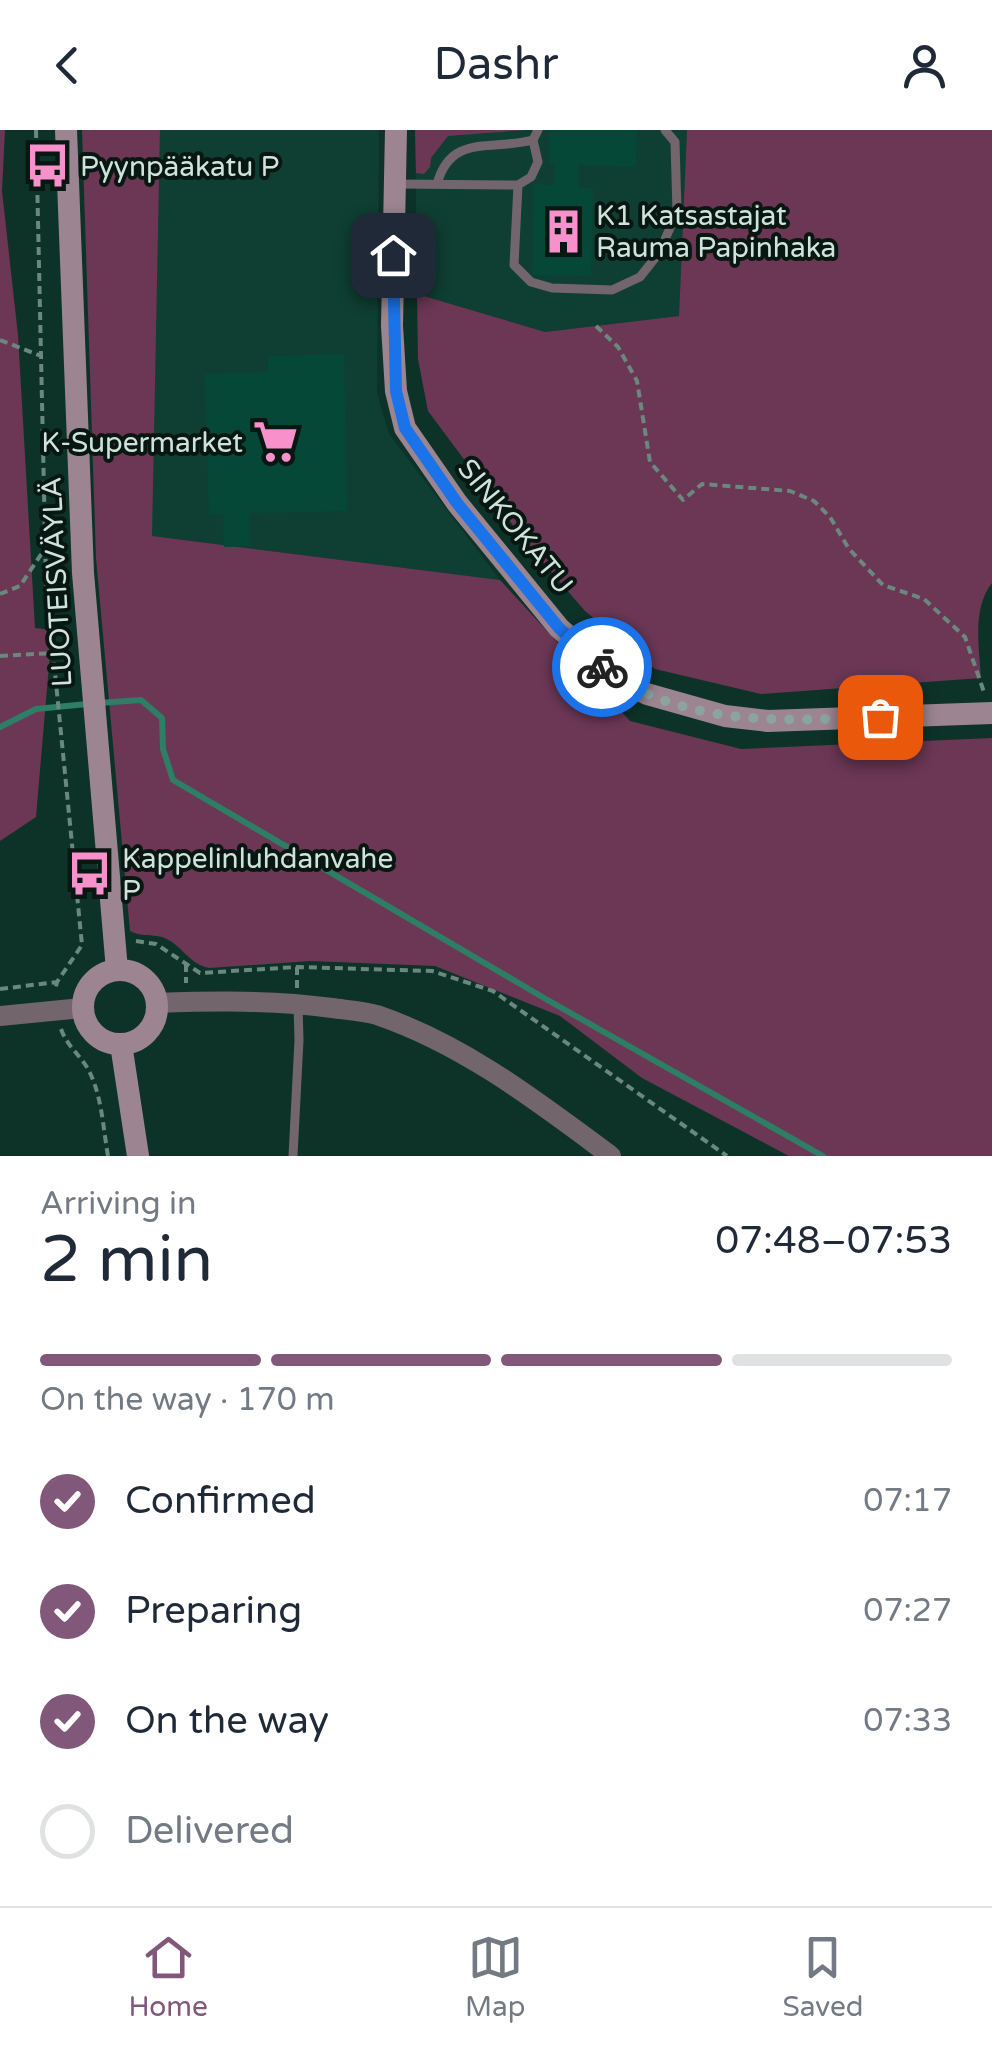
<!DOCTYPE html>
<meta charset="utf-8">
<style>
body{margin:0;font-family:"Varela Round",sans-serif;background:#f6f6f7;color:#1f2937;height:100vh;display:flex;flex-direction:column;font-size:38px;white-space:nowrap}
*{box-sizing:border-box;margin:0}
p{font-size:32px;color:#747a83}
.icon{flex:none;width:55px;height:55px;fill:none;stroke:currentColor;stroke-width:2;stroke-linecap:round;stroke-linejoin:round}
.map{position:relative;height:1026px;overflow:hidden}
.side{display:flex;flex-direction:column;background:#fff;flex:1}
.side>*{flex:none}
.pin{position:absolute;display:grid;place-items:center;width:85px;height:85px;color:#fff;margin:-42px;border-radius:20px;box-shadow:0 5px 15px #0006}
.courier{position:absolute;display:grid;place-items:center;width:100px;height:100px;margin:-50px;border:8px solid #1a73e8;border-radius:50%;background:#fff;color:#222;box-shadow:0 2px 12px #0007}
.head em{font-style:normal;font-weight:600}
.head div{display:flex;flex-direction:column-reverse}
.head{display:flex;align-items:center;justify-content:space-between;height:170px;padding:0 40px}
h1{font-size:65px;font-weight:600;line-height:75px}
.bar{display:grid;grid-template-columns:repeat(4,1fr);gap:15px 10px;align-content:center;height:120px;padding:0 40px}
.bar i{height:12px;border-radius:8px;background:#e0e1e3}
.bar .active{background:#81577a}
.bar p{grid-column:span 4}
ol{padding:0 40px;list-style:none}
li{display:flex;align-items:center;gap:30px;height:110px}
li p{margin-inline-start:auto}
li .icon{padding:10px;border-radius:50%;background:#81577a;color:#fff;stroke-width:4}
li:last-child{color:#747a83}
li i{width:55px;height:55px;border:5px solid #e0e1e3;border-radius:50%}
header{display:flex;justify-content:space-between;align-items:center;height:130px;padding:0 40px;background:#fff;font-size:45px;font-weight:600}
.tabs{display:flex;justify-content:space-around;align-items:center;height:140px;border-top:2px solid #e0e1e3;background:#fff;font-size:28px;color:#747a83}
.tabs a{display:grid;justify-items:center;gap:5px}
.tabs .active{color:#81577a}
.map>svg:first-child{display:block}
.built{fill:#0f3f32}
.green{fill:#6b3755}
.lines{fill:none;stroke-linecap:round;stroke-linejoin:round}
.stream{stroke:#2e7d65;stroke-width:6}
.building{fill:#064838}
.path{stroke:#6a887e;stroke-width:4;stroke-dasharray:8 5;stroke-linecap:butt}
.service{stroke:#73656c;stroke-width:9}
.tertiary{stroke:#73656c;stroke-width:20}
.secondary{stroke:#9c8591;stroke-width:22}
.done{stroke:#8ba59c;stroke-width:10;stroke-dasharray:0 18}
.route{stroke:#1a73e8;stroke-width:12}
.labels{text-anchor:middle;stroke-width:8;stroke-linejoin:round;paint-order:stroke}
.poi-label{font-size:28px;fill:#cfe3db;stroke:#081712;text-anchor:start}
.street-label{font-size:28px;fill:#cfe3db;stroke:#081712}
</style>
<header><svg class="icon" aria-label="back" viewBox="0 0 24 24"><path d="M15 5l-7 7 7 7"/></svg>Dashr<svg class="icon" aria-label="person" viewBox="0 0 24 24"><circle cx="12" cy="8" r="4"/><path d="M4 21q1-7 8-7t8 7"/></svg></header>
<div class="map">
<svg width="992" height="1026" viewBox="0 0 992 1026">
<rect width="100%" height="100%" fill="#0d3328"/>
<path class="built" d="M160 0H379L377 263 389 304 500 450 151 406Z
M415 0H687L679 186 545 202 417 164Z"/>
<path class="green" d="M0 0H5L2 61 18 205 35 498 52 500 36 687 0 711Z
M82 0H160L152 406 500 450 630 591 741 619 992 608V1026H789L642 948 560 886 435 836 310 831 209 838C188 834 182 814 162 807 151 804 141 807 130 801L96 428Z
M415 0H525L448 6 431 28 430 37 424 44 416 43Z
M687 0H992V453C972 478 979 518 981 548L761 564 655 539 585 481 527 414 428 281 418 229 417 164 545 202 679 186Z"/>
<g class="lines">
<path class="stream" d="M99 573 141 570 162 588 163 619 173 650 544 868 823 1026
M0 597 36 579 87 574"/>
</g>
<path class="building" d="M550 0H637L636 37 578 35V58H593L591 146 532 145 534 54 555 55V33H550Z
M344 224 347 381 249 383 250 416 224 417 223 384H209L205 244 268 242V226Z"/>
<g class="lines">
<path class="path" d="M36 0 46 452 82 815 57 852 55 861
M596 196 618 217 637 251 650 332 683 370 702 354 790 361 814 371 830 387 849 419 883 455 924 469 965 507 985 565
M0 210 41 226
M0 464 20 456 44 420
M0 526 54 523
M136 811 156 814 200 843 297 837 432 841 493 861 727 1026
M186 834V853
M297 837V858
M0 859 57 852
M61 899C67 916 80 925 88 939 102 965 103 998 108 1026"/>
<path class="service" d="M396 54 518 55 531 47 538 32 533 10
M437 54C451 3 492 21 533 10L538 0
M518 55 514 135 531 152 552 158 612 160 640 147 659 123 677 82 675 12 665 0
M293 1026 299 910 298 876"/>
<path class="tertiary" d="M156 873C215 871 273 870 332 878 346 880 363 881 377 885 465 915 538 972 611 1026
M0 886 82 878"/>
<path class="secondary" d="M66 0 83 443 117 840
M396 0 392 196 396 261 405 298 457 373 559 498 619 550 647 564 725 586 768 591 992 583
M83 877a37 37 0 1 1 74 0a37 37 0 1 1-74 0Z
M121 914 138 1026"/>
</g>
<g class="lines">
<path class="done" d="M602 537C682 598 785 591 880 587"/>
<path class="route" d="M393 125 396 261 405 298 457 373 559 498 602 537"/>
</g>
<defs>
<symbol id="bus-bare" viewBox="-9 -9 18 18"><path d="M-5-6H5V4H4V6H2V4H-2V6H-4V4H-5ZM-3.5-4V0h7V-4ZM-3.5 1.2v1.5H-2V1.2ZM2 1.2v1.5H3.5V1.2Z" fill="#f890cb" stroke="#081712" stroke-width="2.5" paint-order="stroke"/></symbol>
<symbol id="building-bare" viewBox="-9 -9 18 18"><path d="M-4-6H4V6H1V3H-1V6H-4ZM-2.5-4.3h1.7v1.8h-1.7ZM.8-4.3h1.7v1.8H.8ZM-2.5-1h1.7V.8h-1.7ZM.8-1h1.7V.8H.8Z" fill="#f890cb" stroke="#081712" stroke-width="2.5" paint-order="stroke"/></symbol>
<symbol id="supermarket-bare" viewBox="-9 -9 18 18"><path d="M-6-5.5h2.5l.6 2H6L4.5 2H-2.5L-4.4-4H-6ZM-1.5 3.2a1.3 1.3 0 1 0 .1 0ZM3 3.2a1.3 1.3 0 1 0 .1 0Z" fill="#f890cb" stroke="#081712" stroke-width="2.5" paint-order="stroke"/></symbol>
</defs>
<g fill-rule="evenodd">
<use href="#bus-bare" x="16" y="4" width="63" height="63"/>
<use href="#building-bare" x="532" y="70" width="63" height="63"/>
<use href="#supermarket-bare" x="244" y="280" width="63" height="63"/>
<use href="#bus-bare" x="58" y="712" width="63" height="63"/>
</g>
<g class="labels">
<g class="poi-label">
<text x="80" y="46">Pyynpääkatu P</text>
<text x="596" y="95">K1 Katsastajat<tspan x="596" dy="32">Rauma Papinhaka</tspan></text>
<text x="243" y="322" text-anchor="end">K-Supermarket</text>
<text x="122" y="738">Kappelinluhdanvahe<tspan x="122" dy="32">P</tspan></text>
</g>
<g class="street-label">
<text transform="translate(516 396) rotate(51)" y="10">SINKOKATU</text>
<text transform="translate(56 452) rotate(-93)" y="10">LUOTEISVÄYLÄ</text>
</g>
</g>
</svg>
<div class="pin" style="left:880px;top:587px;background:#ea580c"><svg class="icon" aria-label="bag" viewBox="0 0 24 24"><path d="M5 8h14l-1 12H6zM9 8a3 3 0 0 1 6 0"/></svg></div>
<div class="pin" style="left:393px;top:125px;background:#1f2937"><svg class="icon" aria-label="home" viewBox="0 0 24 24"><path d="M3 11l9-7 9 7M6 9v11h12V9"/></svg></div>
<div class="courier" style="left:602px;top:537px"><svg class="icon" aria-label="bike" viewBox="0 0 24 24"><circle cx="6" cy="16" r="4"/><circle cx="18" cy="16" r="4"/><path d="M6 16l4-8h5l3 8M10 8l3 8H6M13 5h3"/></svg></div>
</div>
<section class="side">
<div class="head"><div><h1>2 min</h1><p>Arriving in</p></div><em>07:48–07:53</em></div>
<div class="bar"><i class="active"></i><i class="active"></i><i class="active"></i><i></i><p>On the way · 170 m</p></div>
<ol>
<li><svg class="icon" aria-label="check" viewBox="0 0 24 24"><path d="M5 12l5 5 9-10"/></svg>Confirmed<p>07:17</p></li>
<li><svg class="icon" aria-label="check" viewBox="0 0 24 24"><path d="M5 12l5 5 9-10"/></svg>Preparing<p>07:27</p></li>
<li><svg class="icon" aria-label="check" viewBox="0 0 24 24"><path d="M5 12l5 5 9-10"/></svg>On the way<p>07:33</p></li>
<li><i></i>Delivered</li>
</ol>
</section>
<nav class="tabs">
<a class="active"><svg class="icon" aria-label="home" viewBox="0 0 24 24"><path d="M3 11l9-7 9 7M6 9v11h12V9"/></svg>Home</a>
<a><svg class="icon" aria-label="map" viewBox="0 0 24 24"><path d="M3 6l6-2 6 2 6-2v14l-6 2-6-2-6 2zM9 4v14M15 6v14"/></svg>Map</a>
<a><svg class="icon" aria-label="saved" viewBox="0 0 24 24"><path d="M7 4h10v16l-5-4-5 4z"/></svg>Saved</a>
</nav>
